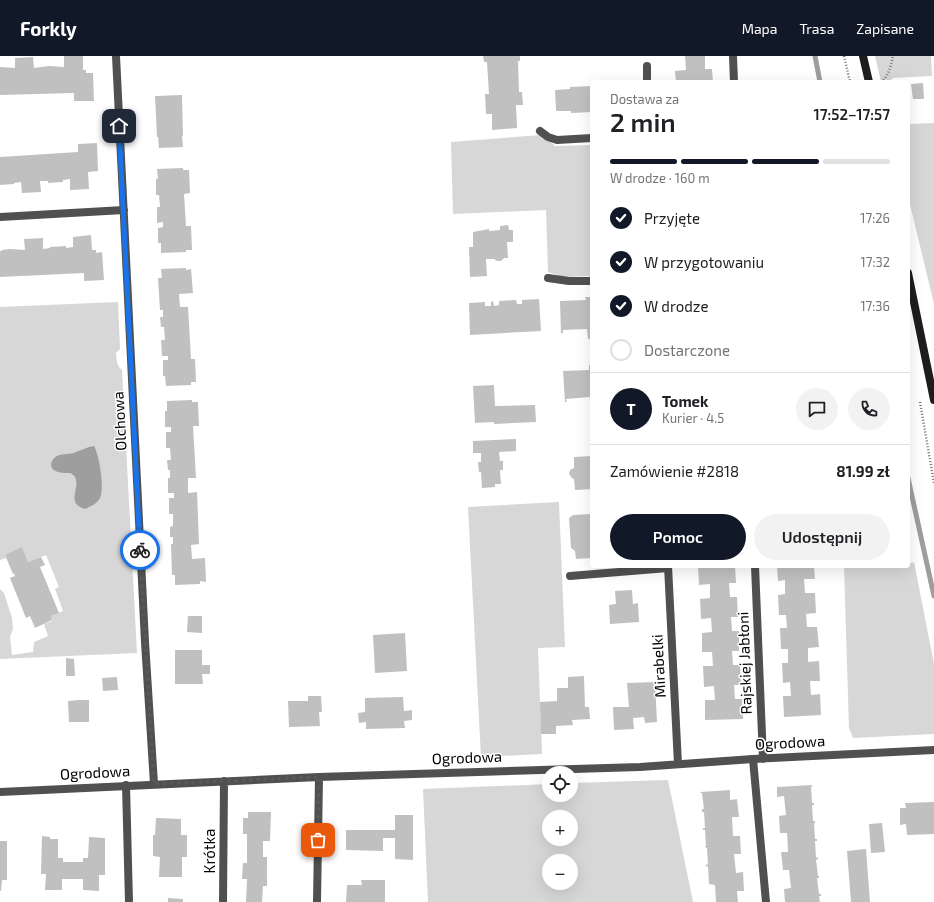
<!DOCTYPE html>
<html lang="pl">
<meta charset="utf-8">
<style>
body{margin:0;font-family:"Exo 2",sans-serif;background:#f2f2f2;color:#202124;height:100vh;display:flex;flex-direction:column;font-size:15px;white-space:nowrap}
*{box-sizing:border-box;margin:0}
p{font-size:13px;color:#757577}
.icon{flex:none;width:22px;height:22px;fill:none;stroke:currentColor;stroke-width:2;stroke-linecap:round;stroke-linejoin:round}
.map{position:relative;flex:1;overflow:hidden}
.drawer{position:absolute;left:590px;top:24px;width:320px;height:488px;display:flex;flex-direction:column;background:#fff;border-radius:4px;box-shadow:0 4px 16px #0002}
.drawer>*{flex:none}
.controls{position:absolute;left:542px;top:710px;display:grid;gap:8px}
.controls a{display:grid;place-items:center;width:36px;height:36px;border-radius:50%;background:#fff;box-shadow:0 4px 16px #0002;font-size:20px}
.pin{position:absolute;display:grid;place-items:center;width:34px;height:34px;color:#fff;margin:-17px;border-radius:8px;box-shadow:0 2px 6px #0006}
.courier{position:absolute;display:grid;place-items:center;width:40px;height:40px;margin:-20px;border:3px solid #1a73e8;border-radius:50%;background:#fff;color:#222;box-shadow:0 1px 5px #0007}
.overview em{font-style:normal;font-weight:600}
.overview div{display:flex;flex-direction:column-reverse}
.overview{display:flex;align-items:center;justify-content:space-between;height:68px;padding:0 20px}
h1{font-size:26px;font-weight:600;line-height:30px}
.bar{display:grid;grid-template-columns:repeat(4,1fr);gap:6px 4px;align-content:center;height:48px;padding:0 20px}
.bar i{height:5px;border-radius:3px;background:#e0e0e0}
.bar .active{background:#111827}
.bar p{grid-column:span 4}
.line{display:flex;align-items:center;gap:10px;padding:0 20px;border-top:1px solid #e0e0e0}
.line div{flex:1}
.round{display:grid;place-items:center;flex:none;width:42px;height:42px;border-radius:21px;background:#f2f2f2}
ol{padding:0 20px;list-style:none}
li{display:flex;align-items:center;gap:12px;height:44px}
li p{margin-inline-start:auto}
li .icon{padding:4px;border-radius:50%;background:#111827;color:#fff;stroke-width:4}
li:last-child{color:#757577}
li i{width:22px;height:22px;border:2px solid #e0e0e0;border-radius:50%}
.button{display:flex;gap:8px;margin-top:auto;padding:8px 20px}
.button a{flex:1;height:46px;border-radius:24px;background:#111827;color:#fff;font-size:16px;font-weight:600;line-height:46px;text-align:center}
.button a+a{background:#f2f2f2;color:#202124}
header{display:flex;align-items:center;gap:24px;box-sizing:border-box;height:56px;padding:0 20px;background:#111827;color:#fff}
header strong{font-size:19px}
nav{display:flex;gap:22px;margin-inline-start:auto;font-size:14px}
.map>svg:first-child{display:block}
.green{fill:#d7d7d7;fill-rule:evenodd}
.water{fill:#9e9e9e}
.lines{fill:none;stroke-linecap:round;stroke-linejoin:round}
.stream{stroke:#9e9e9e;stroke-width:5}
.building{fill:#c0c0c0}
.path{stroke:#727272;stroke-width:2.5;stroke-dasharray:1 2;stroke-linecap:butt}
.lane{stroke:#505050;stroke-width:8}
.street{stroke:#505050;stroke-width:8}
.secondary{stroke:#1d1d1d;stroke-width:8}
.done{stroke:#595959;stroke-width:4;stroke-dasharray:0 7.2}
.route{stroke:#1a73e8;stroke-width:5}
.labels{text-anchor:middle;stroke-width:3;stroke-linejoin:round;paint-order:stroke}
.street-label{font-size:15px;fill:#000;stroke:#fff}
</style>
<header>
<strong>Forkly</strong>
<nav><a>Mapa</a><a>Trasa</a><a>Zapisane</a></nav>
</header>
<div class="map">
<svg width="934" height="846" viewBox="0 0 934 846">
<rect width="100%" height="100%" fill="#fff"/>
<path class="green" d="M875 0H931L932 20 893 22 889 26H881Z
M934 67V248L908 140V68Z
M541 79 542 82 549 84 555 90 592 89V220L563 221 548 216 546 154 453 158 451 86Z
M118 246 120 293 116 297C117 305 116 309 122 314L137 597 0 603V533L4 537 12 562 13 573 10 581 12 599 33 596 34 586 48 580 44 568 52 565 51 560 63 555 55 533 59 531 46 499 28 506 22 492 5 499 6 502 0 504V251Z
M559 446 565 591 538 592 542 698 481 701 468 451Z
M914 506 934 608V678L853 682 849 672 844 510H908V508Z
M668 724 693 846H428L423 733 549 728V739H571V727ZM549 761H571V783H549ZM549 805H571V827H549Z"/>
<path class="water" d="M94 390C99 398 105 433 100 442 97 448 91 450 85 453 65 447 81 432 75 421 74 419 72 418 70 417 66 417 62 417 58 416 48 413 50 404 57 400 64 397 70 399 76 396 82 394 87 391 94 390Z"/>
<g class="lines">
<path class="stream" d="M815 0 820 26
M908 422 934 540"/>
</g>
<path class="building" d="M64 0H83V14H86V17H93L94 45H74V37L0 39V11L15 12V2L33 1 34 12 49 10 64 11Z
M483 0H520V5H518L519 36H522L523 49H516L517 72 492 74V58H486L485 38H489L487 6H484Z
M685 0H705V13H712L713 26H676L675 15 686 14Z
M923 27 924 43H913L911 28Z
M592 30V56L571 57V55H556L555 34 570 33V31Z
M182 39 183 80H182L183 91 159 92 158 81H157L155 40Z
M97 87 98 115 88 116 89 133 70 134V123L63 124V126L48 127V125H40L41 136 22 137 21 126 14 127V128L0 129V101L78 96V88Z
M183 112V114H189L190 137 184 138 186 170H191L192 194H186V196L161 197V187H158V172L163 171V166L157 167V151H160L159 139H156V123H158L157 113Z
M508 169 509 174H513V186H507L508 202H504L501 205H497L494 203H486L487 220 470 221 469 191H473V176L489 173V175L500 174V170Z
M91 179 92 194H96V197L102 196 104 224 84 225V217L0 221V195H2V194L10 193 25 194 24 183 43 182V193L50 192V191L66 190V192L73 191V181Z
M186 212V214L191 213 193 237 179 238 180 251H188L191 303H195L196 326H191V329L166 330 165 320H163V304H168V300H162L161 284H165L164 271H161L160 261H163V254H160L158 222H162L161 213Z
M585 241H592V283H588L587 273 563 274V277H561L560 245 586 244Z
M539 243 541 275 470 279 469 247 485 246V250H491V246L493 245 494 250 499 249V245L516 244 517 248H522V244Z
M589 309H592V353H591L590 341 566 343 567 346H565L563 315 589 314Z
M494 329 495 350 535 349 536 366 494 368V366L475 367 473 330Z
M192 344V346H198L199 370H193L196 422H188V437L197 436 199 488 191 489 192 503 205 502 206 526 200 525V528L175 529V519H172L171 488H173V481H170V471L173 470V458H169V442H174V437H168V422H170V414H168L167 404H171L170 392H166V376H171V371H165V355H167V345Z
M516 383V395L499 396 500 405H503V414H500L501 428H495V431L482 432 481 416H479L478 406H481V397H473V385Z
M592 400V433L575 434 574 423 572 422 569 418 570 414 574 412V401Z
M591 458 592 460V502L576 503 575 495 571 492 569 462 573 459Z
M22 491 28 506 41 501 45 509 40 511 59 557 51 560 52 564 35 572 30 560 26 562 10 522 15 520 14 517 13 518 5 499Z
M698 510H735L736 527H729L730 541H737L738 561H731L732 575H739V595H732L733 609H740L741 629H734L735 643H742L743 663 705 664V644H715L714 630 704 631 703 610H713L712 596H702V577L712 576 711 562 701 563 700 543 710 542V528L699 529Z
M777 510H814L815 523H804L805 537H815L816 557 806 558 807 571H817L819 591 808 592V606L819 605 820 625H810L811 639 820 638 821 659 784 661 783 640H791L790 626 783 627 782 607H788V593H781L780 572H787L786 559H779L778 539 785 538V524L778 525Z
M632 534 633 548 638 547 639 566 610 568 609 549 616 548 615 535Z
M188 560H202V577L187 576Z
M405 577 407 615 375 617 373 579Z
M175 594H202V609H210V618H202L203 628H175Z
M66 602 74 603 75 620H66Z
M584 620 585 651H589L590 663 572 664 573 669 556 670V678H541L540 646 557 645V632H568V621Z
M117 621 118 634 103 635 102 622Z
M655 626 657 666 645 667 644 661 633 662 634 673 614 674 613 651H629L627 627Z
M308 640H321L322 656H319L320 670 289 671 288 645H308Z
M403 641 404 655 412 654V664L404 665 405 672 366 673V666L359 667 358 657 365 656V642Z
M79 644H89V666H69L68 645Z
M812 729 813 731 811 730 812 747H814V749H812L813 765H815V767H814L815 783H817V785H815L816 802 818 801V803L816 804 818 820H819V822H817L819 838H821V840H819L820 846H785L784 833 791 832 789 814H783L781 796H788L787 777H780L779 760 786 759 784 740 777 741V731Z
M730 734V744L737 743 739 761H732L733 780H740L741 798H734L736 817 743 816 744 835H737L738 846H716L715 829 709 828 708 810 706 811V809L708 808 707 792 705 791V790H706L705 774H703V772H705L704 756H702V753H704L702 737H701L700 736Z
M934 746V778L907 779 906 768 900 769V752H906L905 747Z
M248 756H271L270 785H263V801H267V830H263L262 846H246L247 823H242L243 807H247V778H243V762H248Z
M395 759H413V804L395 803V782H383V795L346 794V774H395Z
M156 762 181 763V779H187V801H182V821H159L160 801 153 800V779H155Z
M882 767 885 796 871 797 869 768Z
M42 780 50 781V783H58V802H63V806H83V802H88L89 781 105 782V819H99V835L83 834V823H62V834H45L46 818H41Z
M0 785H7V824H2L1 835H0Z
M866 793 870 846H851L847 795Z
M361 824H385V846H346L347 829H362Z
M168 842 183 843V846H168Z"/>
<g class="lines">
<path class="path" d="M844 0 850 26
M881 26C889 20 891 9 893 0
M920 346 934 427"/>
<path class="lane" d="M540 75 548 81 557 84 592 82
M548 222 569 225H592
M570 520 668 512
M753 703 766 846
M126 729 129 846"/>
<path class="street" d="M116 0 145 586 154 728
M733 0 734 26
M647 10V26
M0 161 124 154
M668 510 678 708
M755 510 763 703
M0 736 319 721 640 711 753 703 934 694
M223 846 224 725
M317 846 319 721"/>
<path class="secondary" d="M863 0 869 26
M908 217 934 344"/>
</g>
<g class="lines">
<path class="done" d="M140 494 154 728 319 721 318 784"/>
<path class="route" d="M119 70 140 494"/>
</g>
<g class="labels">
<g class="street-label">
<text transform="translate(120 365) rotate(-93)" y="5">Olchowa</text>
<text transform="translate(745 607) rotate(-92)" y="5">Rajskiej Jabłoni</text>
<text transform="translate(659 610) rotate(-93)" y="5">Mirabelki</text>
<text transform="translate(790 687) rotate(-3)" y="5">Ogrodowa</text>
<text transform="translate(467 702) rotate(-2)" y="5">Ogrodowa</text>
<text transform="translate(95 717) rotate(-3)" y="5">Ogrodowa</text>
<text transform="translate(210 795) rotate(-90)" y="5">Krótka</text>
</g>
</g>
</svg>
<div class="controls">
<a><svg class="icon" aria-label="locate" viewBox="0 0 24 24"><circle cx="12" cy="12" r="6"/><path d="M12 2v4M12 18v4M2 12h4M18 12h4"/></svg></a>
<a>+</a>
<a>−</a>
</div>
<div class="pin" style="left:318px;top:784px;background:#ea580c"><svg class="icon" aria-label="bag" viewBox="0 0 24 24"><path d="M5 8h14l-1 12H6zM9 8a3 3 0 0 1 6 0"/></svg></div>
<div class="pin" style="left:119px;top:70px;background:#1f2937"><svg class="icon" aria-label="home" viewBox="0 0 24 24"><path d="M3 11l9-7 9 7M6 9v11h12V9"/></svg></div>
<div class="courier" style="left:140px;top:494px"><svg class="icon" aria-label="bike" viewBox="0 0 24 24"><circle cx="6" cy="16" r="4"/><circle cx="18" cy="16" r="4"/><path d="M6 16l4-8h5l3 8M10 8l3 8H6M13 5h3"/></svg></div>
<section class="drawer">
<div class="overview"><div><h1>2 min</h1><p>Dostawa za</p></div><em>17:52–17:57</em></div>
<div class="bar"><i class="active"></i><i class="active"></i><i class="active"></i><i></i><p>W drodze · 160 m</p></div>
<ol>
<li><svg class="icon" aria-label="check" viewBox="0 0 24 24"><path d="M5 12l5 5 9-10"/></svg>Przyjęte<p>17:26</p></li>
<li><svg class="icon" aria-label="check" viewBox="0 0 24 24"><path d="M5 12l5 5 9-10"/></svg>W przygotowaniu<p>17:32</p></li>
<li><svg class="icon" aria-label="check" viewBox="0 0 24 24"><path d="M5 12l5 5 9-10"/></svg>W drodze<p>17:36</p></li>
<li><i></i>Dostarczone</li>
</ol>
<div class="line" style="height:72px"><b class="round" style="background:#111827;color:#fff">T</b><div><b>Tomek</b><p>Kurier · 4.5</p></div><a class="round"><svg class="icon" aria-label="chat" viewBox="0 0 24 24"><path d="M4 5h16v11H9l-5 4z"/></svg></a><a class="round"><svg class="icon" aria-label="phone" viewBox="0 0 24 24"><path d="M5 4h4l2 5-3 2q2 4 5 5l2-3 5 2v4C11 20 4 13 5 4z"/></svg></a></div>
<div class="line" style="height:52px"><div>Zamówienie #2818</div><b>81.99 zł</b></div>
<div class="button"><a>Pomoc</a><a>Udostępnij</a></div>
</section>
</div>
